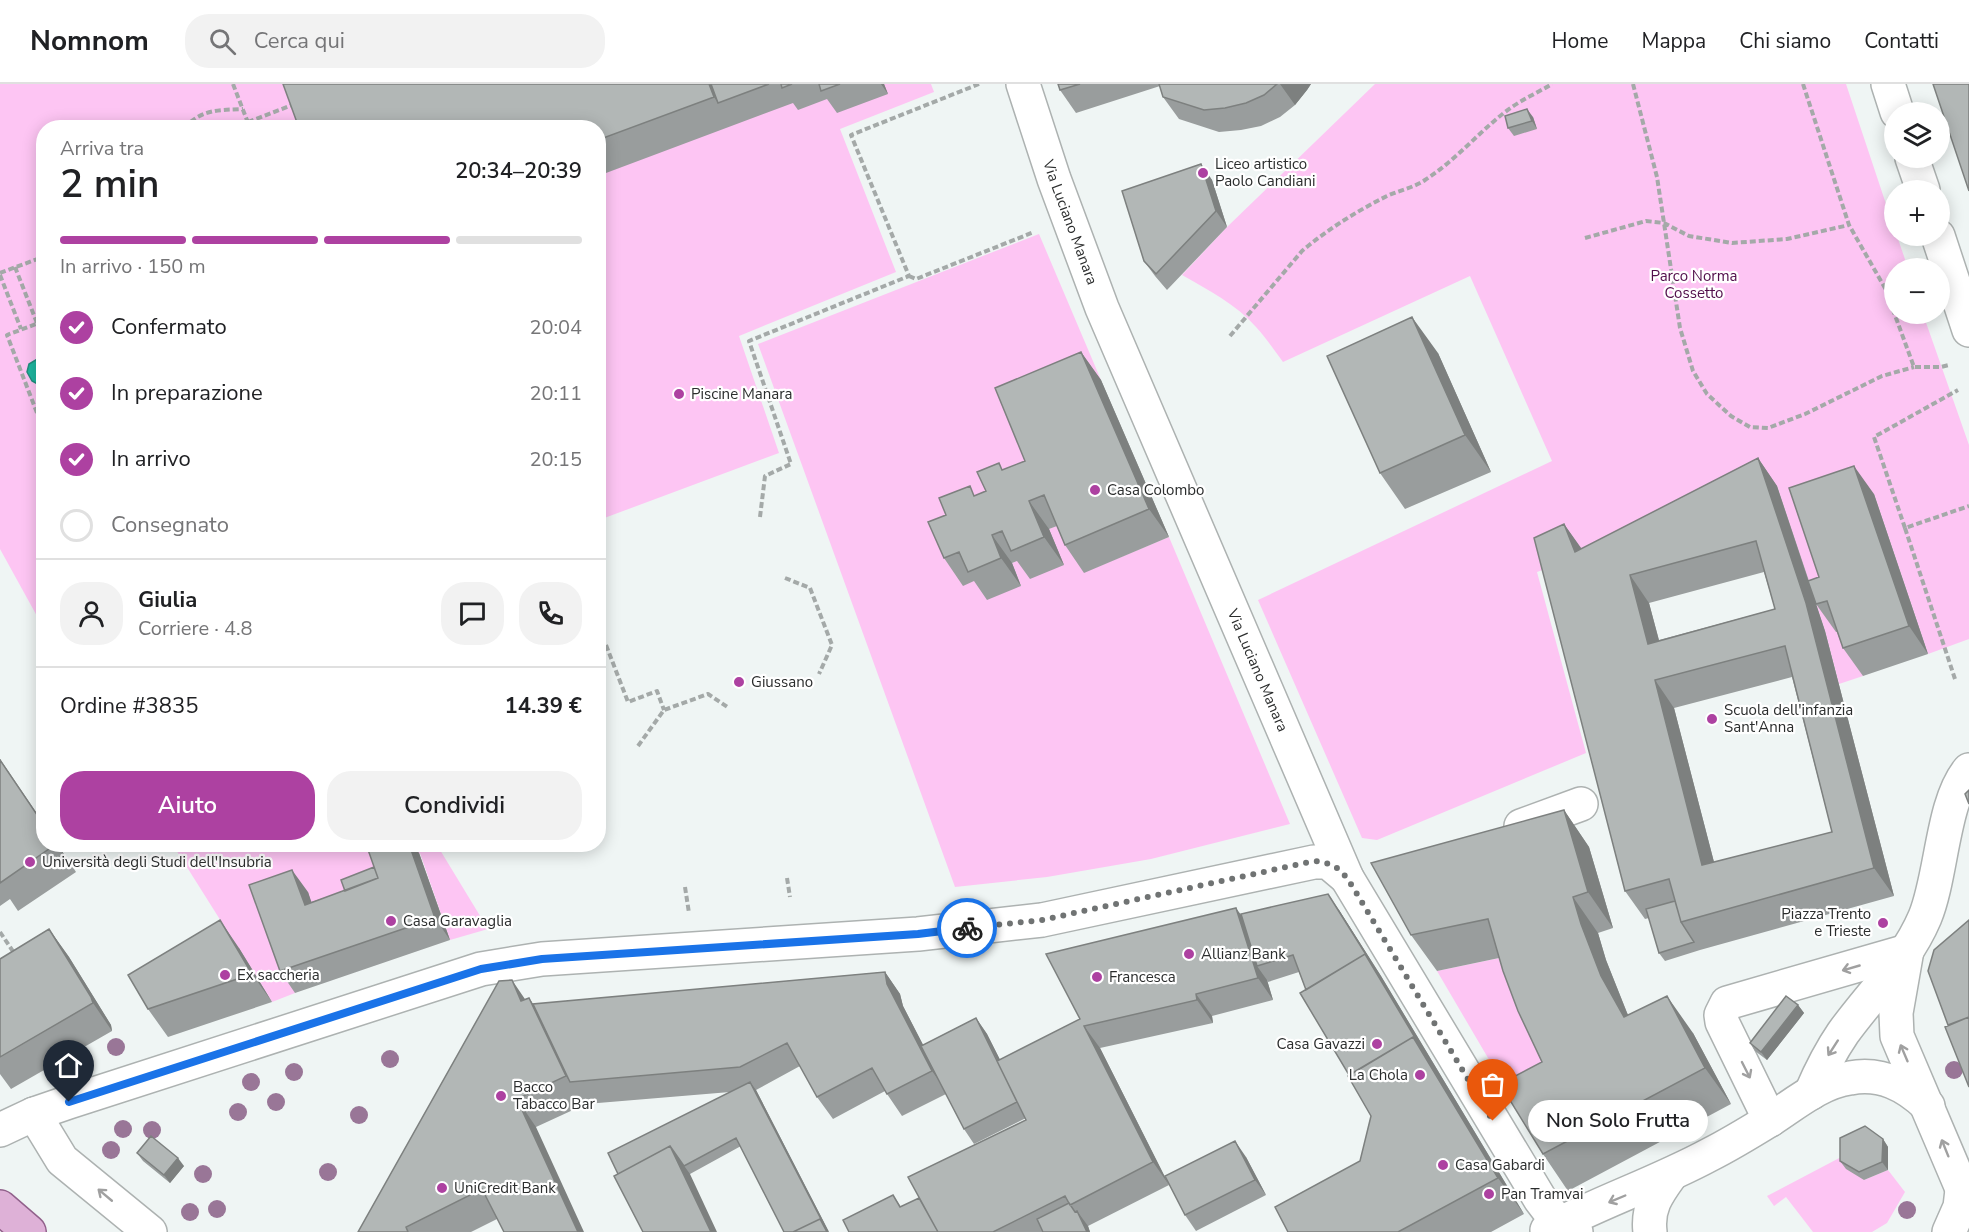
<!DOCTYPE html>
<html lang="it">
<meta charset="utf-8">
<style>
body{margin:0;font-family:"Nunito Sans",sans-serif;background:#f2f2f2;color:#202124;height:100vh;display:flex;flex-direction:column;font-size:22px;white-space:nowrap}
*{box-sizing:border-box;margin:0}
p{font-size:20px;color:#757577}
.icon{flex:none;width:33px;height:33px;fill:none;stroke:currentColor;stroke-width:2;stroke-linecap:round;stroke-linejoin:round}
.map{position:relative;flex:1;overflow:hidden}
.sheet{position:absolute;left:36px;top:36px;width:570px;height:732px;display:flex;flex-direction:column;background:#fff;border-radius:24px;box-shadow:0 3px 15px #0003}
.sheet>*{flex:none}
.tools{position:absolute;left:1884px;top:18px;display:grid;gap:12px}
.tools a{display:grid;place-items:center;width:66px;height:66px;border-radius:50%;background:#fff;box-shadow:0 3px 15px #0003;font-size:30px}
.pin{position:absolute;display:grid;place-items:center;width:51px;height:51px;color:#fff;margin:-62px -26px;border-radius:50% 50% 50% 0;rotate:-45deg;box-shadow:0 0 6px #0007}
.pin .icon{rotate:45deg}
.courier{position:absolute;display:grid;place-items:center;width:60px;height:60px;margin:-30px;border:4px solid #1a73e8;border-radius:50%;background:#fff;color:#222;box-shadow:0 2px 8px #0007}
.bubble{position:absolute;height:42px;border-radius:21px;background:#fff;box-shadow:0 3px 15px #0003;font-size:20px;font-weight:600;line-height:42px;text-align:center}
.summary em{font-style:normal;font-weight:600}
.summary div{display:flex;flex-direction:column-reverse}
.summary{display:flex;align-items:center;justify-content:space-between;height:102px;padding:0 24px}
h1{font-size:39px;font-weight:600;line-height:45px}
.bar{display:grid;grid-template-columns:repeat(4,1fr);gap:9px 6px;align-content:center;height:72px;padding:0 24px}
.bar i{height:8px;border-radius:4px;background:#e0e0e0}
.bar .active{background:#ad41a1}
.bar p{grid-column:span 4}
.line{display:flex;align-items:center;gap:15px;padding:0 24px;border-top:2px solid #e0e0e0}
.line div{flex:1}
.round{display:grid;place-items:center;flex:none;width:63px;height:63px;border-radius:24px;background:#f2f2f2}
ol{padding:0 24px;list-style:none}
li{display:flex;align-items:center;gap:18px;height:66px}
li p{margin-inline-start:auto}
li .icon{padding:6px;border-radius:50%;background:#ad41a1;color:#fff;stroke-width:4}
li:last-child{color:#757577}
li i{width:33px;height:33px;border:3px solid #e0e0e0;border-radius:50%}
.primary-button{display:flex;gap:12px;margin-top:auto;padding:12px 24px}
.primary-button a{flex:1;height:69px;border-radius:24px;background:#ad41a1;color:#fff;font-size:24px;font-weight:600;line-height:69px;text-align:center}
.primary-button a+a{background:#f2f2f2;color:#202124}
header{display:flex;align-items:center;gap:36px;box-sizing:border-box;height:84px;padding:0 30px;background:#fff;border-bottom:2px solid #e0e0e0}
header strong{font-size:28px}
nav{display:flex;gap:33px;margin-inline-start:auto;font-size:21px}
.search{width:420px;height:54px;background:#f2f2f2;display:flex;align-items:center;gap:15px;box-sizing:border-box;padding:0 21px;border-radius:24px;color:#757577;font-size:22px}
.map>svg:first-child{display:block}
.green{fill:#fdc5f3}
.water{fill:#1eb69f;stroke:#228d7d;stroke-width:1.5}
.lines{fill:none;stroke-linecap:round;stroke-linejoin:round}
.minor-casing{stroke:#adb2b1;stroke-width:36}
.major-casing{stroke:#91618b;stroke-width:36}
.path{stroke:#a4a9a8;stroke-width:4;stroke-dasharray:6 3;stroke-linecap:butt}
.minor{stroke:#fff;stroke-width:33}
.major{stroke:#deb1d7;stroke-width:33}
.tree{fill:#997697}
.wall{fill:#999d9d;fill-rule:evenodd}
.shaded-wall{fill:#7d807f}
.building{fill:#b2b7b6;stroke:#7d807f;stroke-width:1.5;fill-rule:evenodd}
.oneway{stroke:#a0a0a0}
.done{stroke:#707373;stroke-width:6;stroke-dasharray:0 10.8}
.route{stroke:#1a73e8;stroke-width:8}
.poi-dot{fill:#ad41a1;stroke:#fff;stroke-width:2}
.labels{text-anchor:middle;stroke-width:4.5;stroke-linejoin:round;paint-order:stroke}
.poi-label{font-size:15px;fill:#2b2d2d;stroke:#fff;text-anchor:start}
.street-label{font-size:15px;fill:#2b2d2d;stroke:#fff}
.park-label{font-size:15px;fill:#520e4b;stroke:#fff}
</style>
<header>
<strong>Nomnom</strong>
<div class="search"><svg class="icon" aria-label="search" viewBox="0 0 24 24"><circle cx="10" cy="10" r="6"/><path d="M15 15l6 6"/></svg>Cerca qui</div>
<nav><a>Home</a><a>Mappa</a><a>Chi siamo</a><a>Contatti</a></nav>
</header>
<div class="map">
<svg width="1969" height="1148" viewBox="0 0 1969 1148">
<rect width="100%" height="100%" fill="#eff5f4"/>
<path class="green" d="M0 0H931L934 8 840 45 896 188 739 252 779 369 599 436 598 44H44L43 543 0 465Z
M1375 0H1846L1894 144V152H1897L1908 184H1894V230H1923L1969 361V555L1928 570 1874 410 1847 545 1863 592 1839 600 1825 547 1777 402 1537 488 1586 669 1377 756 1362 754 1258 516 1552 377 1470 192 1283 278C1274 266 1266 254 1256 243 1236 220 1208 206 1182 191L1227 143Z
M1039 150 1101 296 1044 405 978 496 1021 502 1012 479 1022 475 1049 445 1064 439 1085 488 1169 453 1290 740 1151 775 1047 793 955 803 758 260Z
M173 761H437L488 845 450 856 420 769 356 831 265 823 295 909 272 918Z
M1514 871 1568 1014 1525 1037 1437 887Z
M1845 1071 1864 1096 1888 1086 1905 1108 1887 1139 1872 1148H1813L1786 1113 1774 1122 1767 1112Z"/>
<path class="water" d="M39 274H43V303L32 297 27 288 29 280Z"/>
<g class="lines">
<defs>
<g id="minor">
<path id="s1" d="M1023 0 1054 95 1102 224 1347 794 1540 1115 1559 1140 1576 1148"/>
<path d="M1888 0 1897 28"/>
<path d="M1912 74 1923 106"/>
<path d="M1938 152 1969 246"/>
<path d="M1521 742 1581 720"/>
<path d="M1906 872 1896 929 1897 952 1969 1121"/>
<path d="M1811 1009C1820 988 1830 968 1843 949 1871 910 1906 878 1925 833 1942 792 1942 718 1969 686"/>
<path d="M34 1030 62 1076 150 1148"/>
<path d="M1770 1036 1722 938 1721 931 1727 919 1907 867"/>
<path d="M0 1046 34 1030 69 1018 481 885 542 875 918 850 1042 836 1314 778H1328L1347 794"/>
<path d="M1547 1146C1600 1118 1657 1099 1709 1071 1731 1060 1752 1047 1773 1034 1796 1019 1821 998 1850 994 1881 988 1906 1001 1928 1022"/>
<path d="M1650 1148C1647 1124 1657 1110 1670 1092"/>
<path d="M1949 1148 1960 1123 1962 1106"/>
</g>
<path id="major" d="M0 1123 29 1148"/>
</defs>
<use href="#minor" class="minor-casing"/>
<use href="#major" class="major-casing"/>
<path class="path" d="M233 0 250 44
M1633 0 1657 93 1680 244 1693 287 1707 310 1731 332 1750 343 1768 344 1805 330 1882 292 1914 283
M1803 0 1849 141 1885 204 1914 283H1941L1949 281
M248 38 295 20
M184 44C202 25 219 26 243 25
M44 135C37 151 39 171 44 187
M1585 154 1646 137 1664 139 1689 152 1732 159 1787 155 1849 141
M15 183 37 239
M0 189 40 174
M0 191 21 245
M909 192 916 195 1034 148
M44 237 7 251 44 347
M1230 252 1302 167C1328 145 1357 127 1387 112 1400 106 1413 104 1425 96 1456 76 1477 50 1505 28 1519 17 1537 9 1552 0
M760 433 765 392 791 380 749 257 909 192 851 51 979 0
M1905 444 1874 353 1958 306
M785 494 810 504 832 561 819 590
M606 561 628 618 657 607 664 626
M1955 595 1905 444 1969 422
M638 662 664 626 708 610 729 624
M787 794 790 813
M685 803 689 829
M0 848 14 869"/>
<use href="#minor" class="minor"/>
<use href="#major" class="major"/>
</g>
<g class="tree">
<circle cx="116" cy="963" r="9"/>
<circle cx="390" cy="975" r="9"/>
<circle cx="1954" cy="986" r="9"/>
<circle cx="294" cy="988" r="9"/>
<circle cx="251" cy="998" r="9"/>
<circle cx="276" cy="1018" r="9"/>
<circle cx="238" cy="1028" r="9"/>
<circle cx="359" cy="1031" r="9"/>
<circle cx="123" cy="1045" r="9"/>
<circle cx="152" cy="1046" r="9"/>
<circle cx="111" cy="1066" r="9"/>
<circle cx="328" cy="1088" r="9"/>
<circle cx="203" cy="1090" r="9"/>
<circle cx="217" cy="1125" r="9"/>
<circle cx="1907" cy="1126" r="9"/>
<circle cx="190" cy="1128" r="9"/>
</g>
<path class="wall" d="M283 0H884L888 10 837 29 827 15 798 26 793 19 598 92V44Z
M1058 0H1311L1307 6 1295 21 1280 33 1261 42 1241 46 1219 48 1179 35 1163 13 1160 2 1076 29 1060 6Z
M1533 33 1537 45 1514 52 1508 44Z
M1201 80 1212 96 1227 143 1167 206 1155 192 1144 177Z
M1081 268 1101 296 1169 453 1084 489 1065 461 1057 442 1049 445 1064 481 1030 495 1017 477 1012 479 1021 502 987 516 974 497 963 502 944 474 946 431 977 411 986 407 1004 386 1025 377Z
M1438 269 1491 388 1405 425 1380 389Z
M1758 374 1777 402 1809 497 1819 493 1874 410 1928 570 1863 592 1843 564 1837 548H1836L1816 520 1825 547 1894 812 1700 866 1665 877 1659 869 1649 834 1645 835 1625 807 1564 440 1581 465ZM1764 488 1775 525 1659 556 1649 519ZM1792 593 1832 748 1714 778 1674 624Z
M0 675 44 760H57L76 788 18 827 10 815 0 822Z
M1564 726 1589 763 1613 844 1598 849 1606 876 1628 931 1693 949 1731 1020 1568 1107 1543 1070 1542 978 1499 874 1437 887 1411 851Z
M419 769 450 856 295 909 280 887 308 808 311 818 345 807Z
M1339 826 1381 892 1524 1130 1491 1148H1288L1360 1077 1371 1032 1349 991 1306 906 1299 888 1268 898 1267 896 1273 916 1212 932 1213 939 1100 964 1169 1101 1088 1142 1090 1148H849L893 1111 901 1123 919 1114 1026 1036V1034L974 1060 964 1045 946 1010 902 1032 885 1007 833 1035 817 1013 800 982 756 1006 829 1148 741 1062 690 1090H618L730 1008 586 1020 536 1043 497 1135 471 1148H358L526 915 529 914 533 920 885 888 900 910 903 922 923 961 976 934 987 950 1000 976 1080 935 1241 830Z
M49 845 69 873 111 941 112 947 11 1005 0 990V875Z
M239 864 272 918 168 953 148 925Z
M1798 921 1804 929 1767 976 1755 967 1750 959Z
M1883 1055 1888 1063V1086L1864 1096 1846 1085 1840 1077Z
M137 1069 184 1082 170 1099 143 1077Z
M1246 1073 1266 1111 1196 1147 1185 1131Z"/>
<path class="shaded-wall" d="M709 0H718V19L714 13Z
M881 0H884L888 10Z
M1280 0H1311L1307 6 1295 21Z
M1527 25 1533 33 1537 45 1532 37Z
M1201 80 1212 96 1227 143 1216 127Z
M1412 233 1438 269 1491 388 1465 351Z
M1081 268 1101 296 1169 453 1149 425Z
M1758 374 1777 402 1825 547 1894 812 1874 784Z
M1854 382 1874 410 1928 570 1909 542Z
M1029 417 1049 445 1064 481 1044 453Z
M1564 440 1584 468H1575Z
M992 451 1012 479 1021 502 1001 474Z
M1630 491 1649 519 1667 587 1648 560Z
M1655 596 1674 624 1722 809 1702 781Z
M0 675 44 740V741L0 676Z
M1564 726 1589 763 1613 844 1588 808Z
M56 760H57L76 788Z
M409 760H414L419 769 450 856 435 834Z
M292 786 308 808 320 843 305 821Z
M1328 810 1339 826 1381 892 1524 1130 1498 1094Z
M1573 813 1598 849 1606 876 1627 929 1650 970 1624 933 1601 892 1581 840Z
M1236 824 1252 846 1257 882 1267 896 1273 916 1258 894Z
M220 836 239 864 272 918 252 890Z
M49 845 69 873 111 941 112 947 93 919Z
M885 888 900 910 903 922 948 1009 932 987 887 900Z
M512 896 531 924 521 917Z
M1196 910 1212 932 1213 939 1197 916Z
M1667 912 1693 949 1731 1020 1705 984Z
M529 914 548 942 570 998 566 992Z
M1798 921 1804 929 1767 976 1761 968Z
M976 934 987 950 1029 1033 1018 1017Z
M1084 942 1100 964 1169 1101 1153 1078Z
M750 998 756 1006 829 1148H827Z
M517 1015 536 1043 584 1148H578Z
M1883 1055 1888 1063V1086L1882 1078Z
M1235 1057 1246 1073 1266 1111 1255 1096Z
M670 1062 690 1090 717 1148H711Z
M178 1074 184 1082 170 1099 164 1091Z
M1077 1127 1088 1142 1090 1148H1087Z"/>
<path class="building" d="M283 0H709L714 13 598 56V44H299Z
M711 0H769L718 19Z
M781 0H792L782 4Z
M819 0H840L821 7Z
M1058 0H1080L1060 6Z
M1159 0H1277L1264 11 1246 19 1225 24 1204 26 1163 13Z
M1933 0H1969V107Z
M1527 25 1532 37 1508 44 1505 32Z
M1201 80 1216 127 1156 190 1144 177 1122 107Z
M1412 233 1465 351 1380 389 1327 272Z
M1081 268 1149 425 1065 461 1044 411 1029 417 1044 453 1011 467 1002 447 992 451 1001 474 968 488 959 468 944 474 928 438 946 431 939 414 970 402 974 412 986 407 977 388 999 379 1002 386 1025 377 995 304Z
M1758 374 1806 519 1874 784 1681 838 1669 795 1625 807 1534 454 1564 440 1575 468ZM1756 457 1775 525 1648 560 1630 491ZM1785 562 1832 748 1702 781 1655 596Z
M1854 382 1909 542 1843 564 1827 517 1816 520 1808 497 1819 493 1789 404Z
M0 676 44 741V760H56L0 799Z
M1969 706V720L1965 710Z
M1564 726 1588 808 1573 813 1581 840 1601 892 1624 933 1667 912 1705 984 1543 1070 1500 1000 1542 978 1518 927 1503 887 1488 835 1411 851 1371 779Z
M366 760H409L435 834 280 887 249 801 292 786 305 821 340 808 378 794Z
M374 783 378 794 345 807 341 796Z
M1328 810 1370 877 1365 870 1306 906 1293 871 1257 882 1241 830Z
M1675 817 1681 838 1694 858 1659 869 1646 825Z
M1236 824 1258 894 1196 910 1197 916 1084 942 1153 1078 1072 1120 1070 1121 1065 1112 993 1148H938L908 1093 1026 1036 997 977 1080 935 1046 870Z
M220 836 252 890 148 925 128 891Z
M1969 836V933L1948 941 1928 887 1934 866Z
M49 845 91 913 93 919 0 973V875Z
M1365 870 1423 967 1413 953 1349 991 1300 909Z
M885 888 887 900 932 987 887 1010 872 984 817 1013 787 959 740 983 570 998 533 920Z
M512 896 521 917 529 914 566 992 517 1015 578 1148H504L482 1105 406 1143 408 1148H358L499 897Z
M1786 912 1798 921 1761 968 1750 959Z
M1969 933V1003L1945 943Z
M976 934 1017 1018 964 1045 921 962Z
M1413 953 1498 1094 1398 1148H1288L1275 1123 1360 1077 1371 1032 1348 992Z
M750 998 823 1139 820 1135 793 1148H784L736 1054 684 1082 670 1062 618 1090 608 1069Z
M1865 1042 1883 1055 1882 1078 1859 1088 1840 1077V1054Z
M151 1052 178 1074 164 1091 137 1069Z
M1235 1057 1255 1096 1185 1131 1165 1092Z
M670 1062 711 1148H643L614 1092Z
M893 1111 900 1123 919 1114 938 1148H849L843 1136Z
M1069 1119 1075 1128 1077 1127 1087 1148H1043L1037 1135Z
M820 1135 827 1148H793Z"/>
<defs><path id="oneway-shaft" d="M-6 0H5M1.5-3L5.5 0L1.5 3" fill="none" stroke-width="1.6" stroke-linecap="round" stroke-linejoin="round" transform="scale(1.5)"/></defs>
<g class="oneway">
<use href="#oneway-shaft" transform="translate(1851 884) rotate(164)"/>
<use href="#oneway-shaft" transform="translate(1833 964) rotate(123)"/>
<use href="#oneway-shaft" transform="translate(1904 969) rotate(-113)"/>
<use href="#oneway-shaft" transform="translate(1746 986) rotate(63)"/>
<use href="#oneway-shaft" transform="translate(1945 1064) rotate(-112)"/>
<use href="#oneway-shaft" transform="translate(105 1111) rotate(-140)"/>
<use href="#oneway-shaft" transform="translate(1617 1115) rotate(157)"/>
</g>
<g class="lines">
<path class="done" d="M967 844 1042 836 1314 777C1336 779 1343 787 1354 805L1493 1037"/>
<path class="route" d="M69 1018 481 885 542 875 918 850 967 844"/>
</g>
<g class="poi-dot">
<circle cx="1203" cy="89" r="6"/>
<circle cx="679" cy="310" r="6"/>
<circle cx="1095" cy="406" r="6"/>
<circle cx="739" cy="598" r="6"/>
<circle cx="1712" cy="635" r="6"/>
<circle cx="30" cy="778" r="6"/>
<circle cx="391" cy="837" r="6"/>
<circle cx="1883" cy="839" r="6"/>
<circle cx="1189" cy="870" r="6"/>
<circle cx="225" cy="891" r="6"/>
<circle cx="1097" cy="893" r="6"/>
<circle cx="1377" cy="960" r="6"/>
<circle cx="1420" cy="991" r="6"/>
<circle cx="501" cy="1012" r="6"/>
<circle cx="1443" cy="1081" r="6"/>
<circle cx="442" cy="1104" r="6"/>
<circle cx="1489" cy="1110" r="6"/>
</g>
<g class="labels">
<g class="poi-label">
<text x="1215" y="85">Liceo artistico<tspan x="1215" dy="17">Paolo Candiani</tspan></text>
<text x="691" y="315">Piscine Manara</text>
<text x="1107" y="411">Casa Colombo</text>
<text x="751" y="603">Giussano</text>
<text x="1724" y="631">Scuola dell'infanzia<tspan x="1724" dy="17">Sant'Anna</tspan></text>
<text x="42" y="783">Università degli Studi dell'Insubria</text>
<text x="1871" y="835" text-anchor="end">Piazza Trento<tspan x="1871" dy="17">e Trieste</tspan></text>
<text x="403" y="842">Casa Garavaglia</text>
<text x="1201" y="875">Allianz Bank</text>
<text x="237" y="896">Ex saccheria</text>
<text x="1109" y="898">Francesca</text>
<text x="1365" y="965" text-anchor="end">Casa Gavazzi</text>
<text x="1408" y="996" text-anchor="end">La Chola</text>
<text x="513" y="1008">Bacco<tspan x="513" dy="17">Tabacco Bar</tspan></text>
<text x="1455" y="1086">Casa Gabardi</text>
<text x="454" y="1109">UniCredit Bank</text>
<text x="1501" y="1115">Pan Tramvai</text>
</g>
<g class="street-label">
<text dy="5" stroke="none"><textPath href="#s1" startOffset="146">Via Luciano Manara</textPath></text>
<text dy="5" stroke="none"><textPath href="#s1" startOffset="632">Via Luciano Manara</textPath></text>
</g>
<g class="park-label">
<text x="1694" y="197">Parco Norma<tspan x="1694" dy="17">Cossetto</tspan></text>
</g>
</g>
</svg>
<div class="tools">
<a><svg class="icon" aria-label="layers" viewBox="0 0 24 24"><path d="M12 4l9 5-9 5-9-5zM3 14l9 5 9-5"/></svg></a>
<a>+</a>
<a>−</a>
</div>
<div class="pin" style="left:1493px;top:1037px;background:#ea580c"><svg class="icon" aria-label="bag" viewBox="0 0 24 24"><path d="M5 8h14l-1 12H6zM9 8a3 3 0 0 1 6 0"/></svg></div>
<div class="pin" style="left:69px;top:1018px;background:#1f2937"><svg class="icon" aria-label="home" viewBox="0 0 24 24"><path d="M3 11l9-7 9 7M6 9v11h12V9"/></svg></div>
<div class="courier" style="left:967px;top:844px"><svg class="icon" aria-label="bike" viewBox="0 0 24 24"><circle cx="6" cy="16" r="4"/><circle cx="18" cy="16" r="4"/><path d="M6 16l4-8h5l3 8M10 8l3 8H6M13 5h3"/></svg></div>
<div class="bubble" style="left:1528px;top:1016px;width:180px">Non Solo Frutta</div>
<section class="sheet">
<div class="summary"><div><h1>2 min</h1><p>Arriva tra</p></div><em>20:34–20:39</em></div>
<div class="bar"><i class="active"></i><i class="active"></i><i class="active"></i><i></i><p>In arrivo · 150 m</p></div>
<ol>
<li><svg class="icon" aria-label="check" viewBox="0 0 24 24"><path d="M5 12l5 5 9-10"/></svg>Confermato<p>20:04</p></li>
<li><svg class="icon" aria-label="check" viewBox="0 0 24 24"><path d="M5 12l5 5 9-10"/></svg>In preparazione<p>20:11</p></li>
<li><svg class="icon" aria-label="check" viewBox="0 0 24 24"><path d="M5 12l5 5 9-10"/></svg>In arrivo<p>20:15</p></li>
<li><i></i>Consegnato</li>
</ol>
<div class="line" style="height:108px"><a class="round"><svg class="icon" aria-label="person" viewBox="0 0 24 24"><circle cx="12" cy="8" r="4"/><path d="M4 21q1-7 8-7t8 7"/></svg></a><div><b>Giulia</b><p>Corriere · 4.8</p></div><a class="round"><svg class="icon" aria-label="chat" viewBox="0 0 24 24"><path d="M4 5h16v11H9l-5 4z"/></svg></a><a class="round"><svg class="icon" aria-label="phone" viewBox="0 0 24 24"><path d="M5 4h4l2 5-3 2q2 4 5 5l2-3 5 2v4C11 20 4 13 5 4z"/></svg></a></div>
<div class="line" style="height:78px"><div>Ordine #3835</div><b>14.39 €</b></div>
<div class="primary-button"><a>Aiuto</a><a>Condividi</a></div>
</section>
</div>
